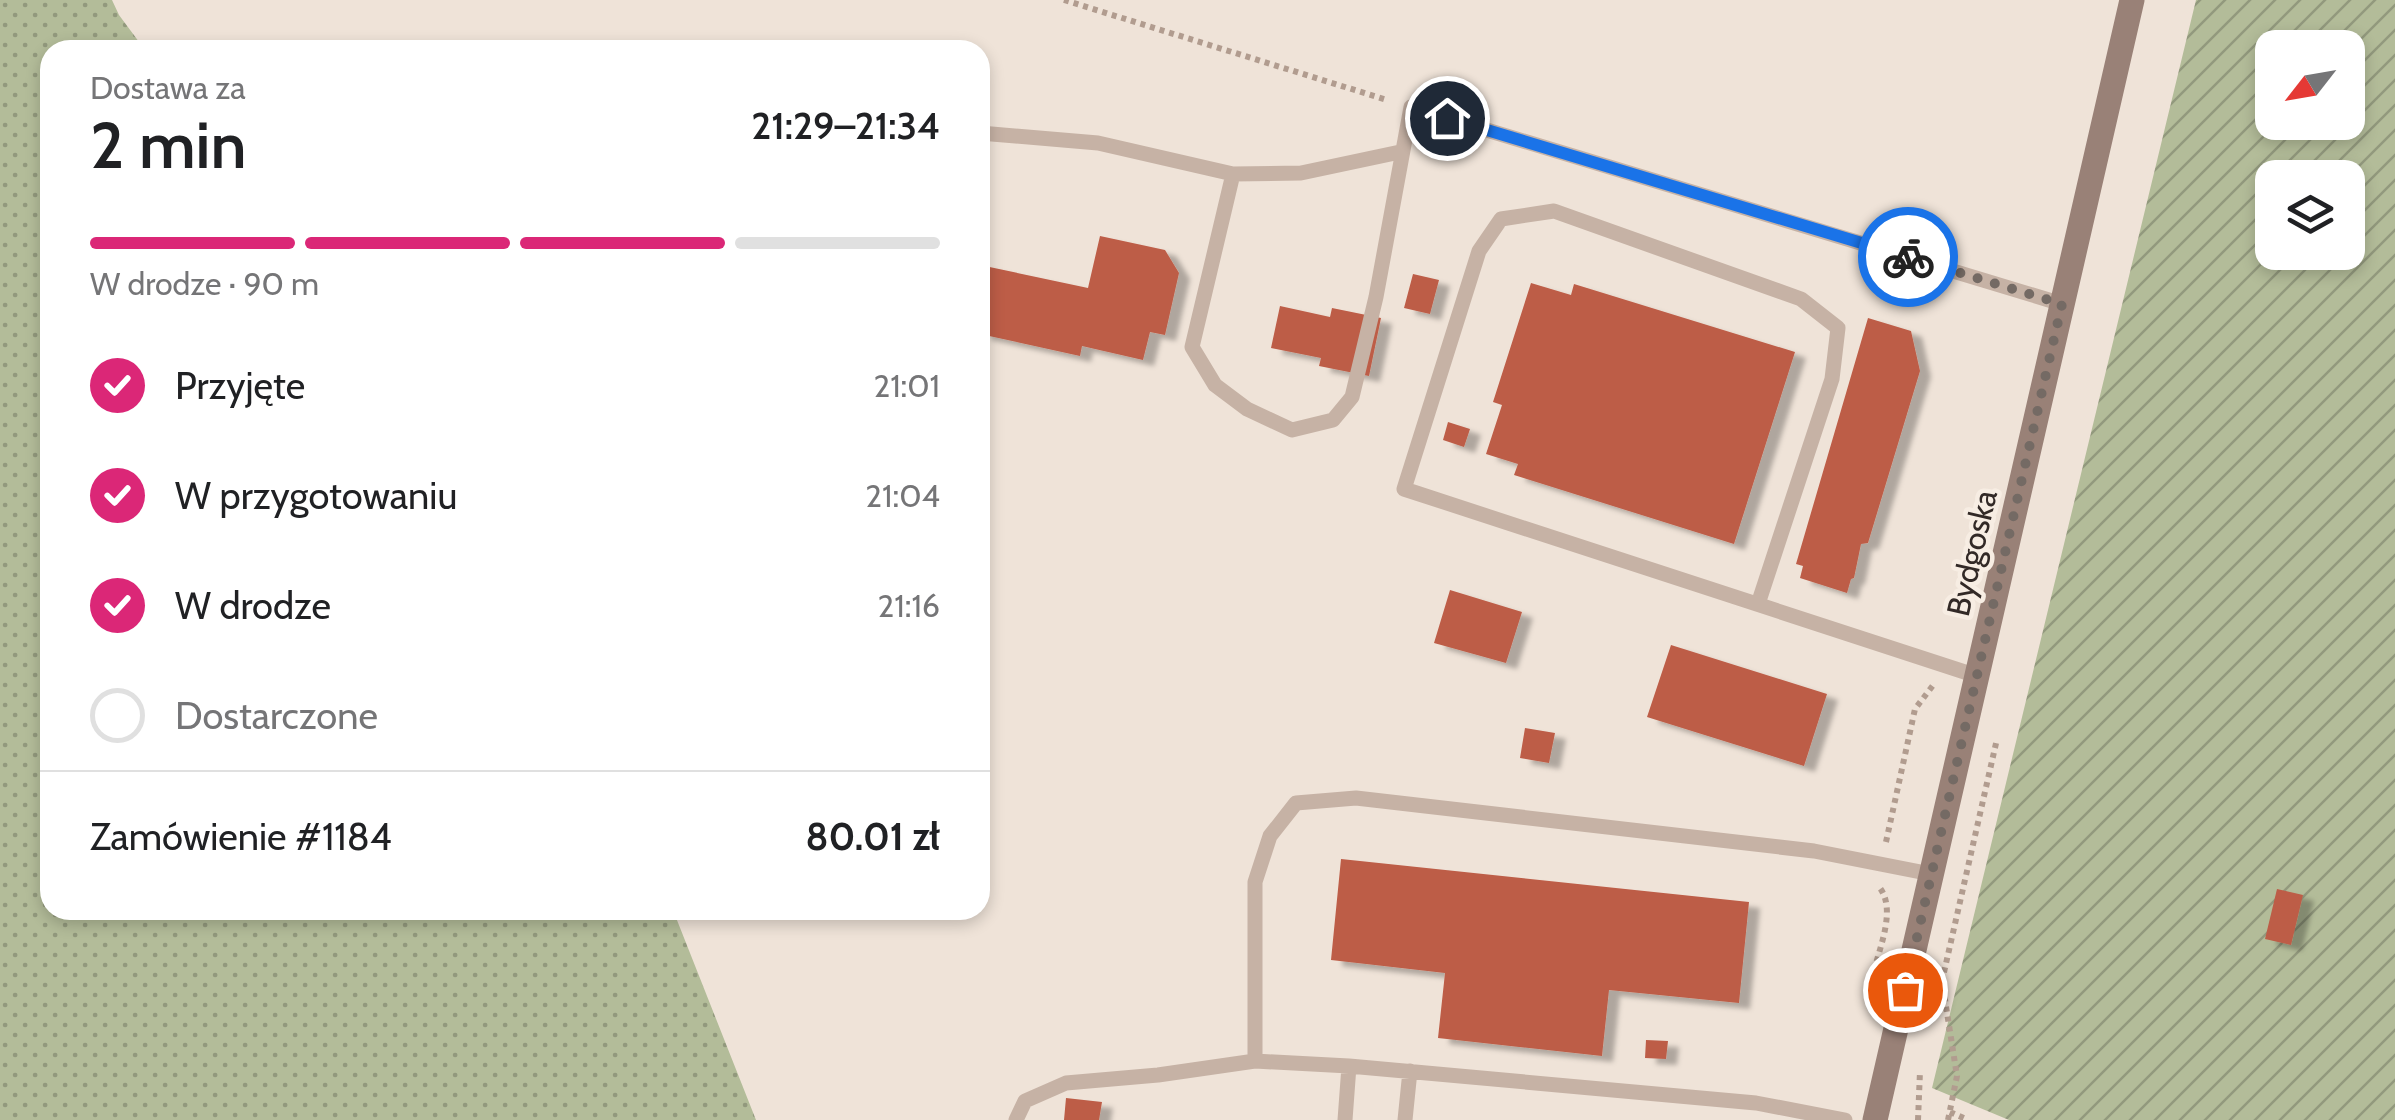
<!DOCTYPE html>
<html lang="pl">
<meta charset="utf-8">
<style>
body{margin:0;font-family:Cabin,sans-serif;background:#f6f6f6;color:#202124;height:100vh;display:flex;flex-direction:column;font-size:38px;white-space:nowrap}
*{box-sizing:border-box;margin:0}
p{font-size:32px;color:#757577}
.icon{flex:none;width:55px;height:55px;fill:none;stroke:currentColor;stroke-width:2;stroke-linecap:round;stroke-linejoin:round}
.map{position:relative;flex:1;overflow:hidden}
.panel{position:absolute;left:40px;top:40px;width:950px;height:880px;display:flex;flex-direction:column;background:#fff;border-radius:30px;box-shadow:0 5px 15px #0003}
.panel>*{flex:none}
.needle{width:65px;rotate:239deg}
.tools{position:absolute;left:2255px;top:30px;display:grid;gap:20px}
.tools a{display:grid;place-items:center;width:110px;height:110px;border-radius:20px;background:#fff;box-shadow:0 5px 15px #0003;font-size:50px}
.pin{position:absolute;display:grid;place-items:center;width:85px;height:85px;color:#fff;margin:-42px;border:5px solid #fff;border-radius:50%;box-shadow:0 2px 10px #0007}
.courier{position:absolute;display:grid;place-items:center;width:100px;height:100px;margin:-50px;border:8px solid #1a73e8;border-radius:50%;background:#fff;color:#222;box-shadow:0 2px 12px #0007}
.head em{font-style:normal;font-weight:600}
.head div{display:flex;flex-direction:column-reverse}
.head{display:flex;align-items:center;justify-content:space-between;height:170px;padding:0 50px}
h1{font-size:65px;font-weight:600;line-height:75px}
.bar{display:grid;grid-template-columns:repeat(4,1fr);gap:15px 10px;align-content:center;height:120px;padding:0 50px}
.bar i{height:12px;border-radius:8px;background:#e0e0e0}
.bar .active{background:#db2777}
.bar p{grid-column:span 4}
.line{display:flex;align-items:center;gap:25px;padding:0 50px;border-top:2px solid #e0e0e0}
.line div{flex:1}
ol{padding:0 50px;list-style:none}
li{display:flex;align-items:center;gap:30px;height:110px}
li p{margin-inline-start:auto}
li .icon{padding:10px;border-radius:50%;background:#db2777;color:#fff;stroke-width:4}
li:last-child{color:#757577}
li i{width:55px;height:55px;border:5px solid #e0e0e0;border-radius:50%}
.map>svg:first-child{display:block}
.grass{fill:url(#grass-dots)}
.garden{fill:url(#garden-furrows);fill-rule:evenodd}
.building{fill:#bd5d47;filter:url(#shadow)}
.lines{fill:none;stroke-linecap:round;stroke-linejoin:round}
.path{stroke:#b19c8f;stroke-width:6;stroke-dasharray:5 5;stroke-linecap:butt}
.lane{stroke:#c6b2a5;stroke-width:15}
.secondary{stroke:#998177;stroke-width:25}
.done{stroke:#746a64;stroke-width:10;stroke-dasharray:0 18}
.route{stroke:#1a73e8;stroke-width:12}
.labels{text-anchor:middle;stroke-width:9;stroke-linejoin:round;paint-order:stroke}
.street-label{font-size:32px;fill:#322926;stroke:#f7ede3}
</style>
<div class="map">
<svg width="2395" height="1120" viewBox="0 0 2395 1120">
<defs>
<pattern id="grass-dots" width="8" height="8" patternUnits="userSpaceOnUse" patternTransform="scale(2.5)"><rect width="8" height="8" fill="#b3bc99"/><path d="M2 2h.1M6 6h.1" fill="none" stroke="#92997d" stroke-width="1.8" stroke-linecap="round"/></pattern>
<pattern id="garden-furrows" width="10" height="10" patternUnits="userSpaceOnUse" patternTransform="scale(2.5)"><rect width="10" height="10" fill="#b3bc99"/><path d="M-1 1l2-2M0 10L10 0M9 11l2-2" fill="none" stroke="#92997d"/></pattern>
<filter id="shadow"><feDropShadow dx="11" dy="6" stdDeviation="2.5" flood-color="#0004"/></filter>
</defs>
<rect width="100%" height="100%" fill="#efe3d8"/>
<path class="grass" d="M0 0H112L119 15 145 50H50V910H673L756 1120H0Z"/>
<path class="garden" d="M2196 0H2395V1120H2009L1932 1088ZM2272 48H2348V122H2272ZM2272 178H2348V252H2272Z"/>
<path class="building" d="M1100 236 1165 250 1179 273 1165 335 1150 332 1143 360 1082 346 1080 356 980 334V265L1088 288Z
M1413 274 1439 280 1430 314 1404 308Z
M1531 283 1571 295 1574 284 1795 352 1734 544 1514 475 1518 464 1486 454 1502 405 1493 402Z
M1280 306 1330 317 1332 308 1381 318 1369 376 1319 366 1321 358 1271 348Z
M1868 318 1911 331 1920 371 1868 543 1861 544 1854 578 1851 579 1847 593 1800 578 1803 566 1796 564Z
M1448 422 1470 429 1464 447 1443 440Z
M1450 590 1522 612 1506 663 1434 643Z
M1671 645 1827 694 1804 766 1647 717Z
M1525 728 1555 733 1549 763 1520 758Z
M1341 859 1749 902 1739 1003 1609 990 1602 1056 1438 1038 1445 973 1331 960Z
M2277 889 2303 895 2291 945 2265 939Z
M1646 1040 1668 1041 1666 1059 1645 1058Z
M1066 1098 1102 1102 1099 1120H1064Z"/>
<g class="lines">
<path class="path" d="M1064 0 1387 100
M1886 842 1915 709 1934 684
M1874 971C1880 946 1896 910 1880 888
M1950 1112 1968 1120
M1918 1120 1920 1071
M1948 1120 1957 1076 1942 981 1997 739"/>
<path class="lane" d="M980 133 1098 143 1233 174
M1400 152 1301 173 1233 174 1192 347 1215 385 1247 409 1292 430 1333 420 1352 397 1376 297 1411 107 2062 304
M1758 604 1832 379 1838 328 1801 299 1554 211 1501 219 1479 251 1404 489 1977 676
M1255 1061V882L1270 836 1296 803 1356 798 1814 851 1931 874
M1016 1120 1025 1101 1066 1083 1158 1075 1255 1061 1349 1066 1756 1103 1845 1120
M1345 1120 1349 1066
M1405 1120 1410 1071"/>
<path class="secondary" d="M1875 1120 2132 0"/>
</g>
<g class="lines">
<path class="done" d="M1905 990 2062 304 1908 257"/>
<path class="route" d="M1447 118 1908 257"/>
</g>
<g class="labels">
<g class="street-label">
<text transform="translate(1972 553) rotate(-77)" y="11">Bydgoska</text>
</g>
</g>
</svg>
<div class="tools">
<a><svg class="needle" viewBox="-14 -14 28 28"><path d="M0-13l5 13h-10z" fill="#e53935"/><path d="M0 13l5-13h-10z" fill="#757577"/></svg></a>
<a><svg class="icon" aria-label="layers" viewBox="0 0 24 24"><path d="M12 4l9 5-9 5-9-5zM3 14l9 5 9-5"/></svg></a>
</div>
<div class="pin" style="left:1905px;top:990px;background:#ea580c"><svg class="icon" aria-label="bag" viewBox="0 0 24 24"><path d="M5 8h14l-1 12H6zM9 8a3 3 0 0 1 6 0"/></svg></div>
<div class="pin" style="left:1447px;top:118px;background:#1f2937"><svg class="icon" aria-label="home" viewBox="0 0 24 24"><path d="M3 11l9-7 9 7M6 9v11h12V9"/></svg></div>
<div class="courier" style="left:1908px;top:257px"><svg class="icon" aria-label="bike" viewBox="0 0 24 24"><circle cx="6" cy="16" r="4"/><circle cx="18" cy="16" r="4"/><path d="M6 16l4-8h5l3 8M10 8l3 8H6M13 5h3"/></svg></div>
<section class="panel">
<div class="head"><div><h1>2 min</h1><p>Dostawa za</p></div><em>21:29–21:34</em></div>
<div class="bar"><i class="active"></i><i class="active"></i><i class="active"></i><i></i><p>W drodze · 90 m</p></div>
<ol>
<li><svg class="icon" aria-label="check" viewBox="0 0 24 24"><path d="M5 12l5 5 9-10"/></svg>Przyjęte<p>21:01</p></li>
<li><svg class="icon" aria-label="check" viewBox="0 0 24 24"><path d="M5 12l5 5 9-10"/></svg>W przygotowaniu<p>21:04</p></li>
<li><svg class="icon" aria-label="check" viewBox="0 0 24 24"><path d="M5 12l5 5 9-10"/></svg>W drodze<p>21:16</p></li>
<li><i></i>Dostarczone</li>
</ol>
<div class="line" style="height:130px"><div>Zamówienie #1184</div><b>80.01 zł</b></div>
</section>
</div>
